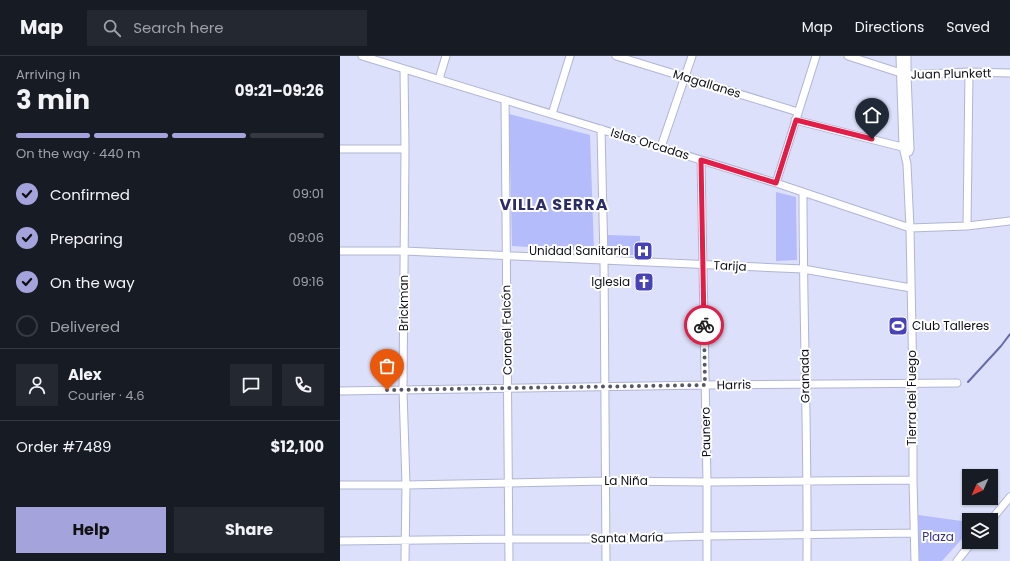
<!DOCTYPE html>
<meta charset="utf-8">
<style>
body{margin:0;font-family:Poppins,sans-serif;background:#242831;color:#f1f3f6;height:100vh;display:flex;flex-direction:column;font-size:15px;white-space:nowrap}
*{box-sizing:border-box;margin:0}
p{font-size:13px;color:#9ea1a6}
.icon{flex:none;width:22px;height:22px;fill:none;stroke:currentColor;stroke-width:2;stroke-linecap:round;stroke-linejoin:round}
.map{position:relative;flex:1;overflow:hidden}
.details{display:flex;flex-direction:column;background:#171b24;width:340px}
.details>*{flex:none}
.needle{width:26px;rotate:225deg}
.fabs{position:absolute;left:622px;top:413px;display:grid;gap:8px}
.fabs a{display:grid;place-items:center;width:36px;height:36px;border-radius:0px;background:#171b24;box-shadow:0 1px 3px #0004;font-size:20px}
.pin{position:absolute;display:grid;place-items:center;width:34px;height:34px;color:#fff;margin:-41px -17px;border-radius:50% 50% 50% 0;rotate:-45deg;box-shadow:0 0 4px #0007}
.pin .icon{rotate:45deg}
.courier{position:absolute;display:grid;place-items:center;width:40px;height:40px;margin:-20px;border:3px solid #e11d48;border-radius:50%;background:#fff;color:#222;box-shadow:0 1px 5px #0007}
.headline em{font-style:normal;font-weight:700}
.headline div{display:flex;flex-direction:column-reverse}
.headline{display:flex;align-items:center;justify-content:space-between;height:68px;padding:0 16px}
h1{font-size:26px;font-weight:700;line-height:30px}
.bar{display:grid;grid-template-columns:repeat(4,1fr);gap:6px 4px;align-content:center;height:48px;padding:0 16px}
.bar i{height:5px;border-radius:3px;background:#363941}
.bar .active{background:#a5a3db}
.bar p{grid-column:span 4}
.line{display:flex;align-items:center;gap:10px;padding:0 16px;border-top:1px solid #363941}
.line div{flex:1}
.round{display:grid;place-items:center;flex:none;width:42px;height:42px;border-radius:0px;background:#242831}
ol{padding:0 16px;list-style:none}
li{display:flex;align-items:center;gap:12px;height:44px}
li p{margin-inline-start:auto}
li .icon{padding:4px;border-radius:50%;background:#a5a3db;color:#111;stroke-width:4}
li:last-child{color:#9ea1a6}
li i{width:22px;height:22px;border:2px solid #363941;border-radius:50%}
.button{display:flex;gap:8px;margin-top:auto;padding:8px 16px}
.button a{flex:1;height:46px;border-radius:0px;background:#a5a3db;color:#111;font-size:16px;font-weight:700;line-height:46px;text-align:center}
.button a+a{background:#242831;color:#f1f3f6}
header{display:flex;align-items:center;gap:24px;box-sizing:border-box;height:56px;padding:0 20px;background:#171b24;border-bottom:1px solid #363941}
header strong{font-size:19px}
nav{display:flex;gap:22px;margin-inline-start:auto;font-size:14px}
.search{width:280px;height:36px;background:#242831;display:flex;align-items:center;gap:10px;box-sizing:border-box;padding:0 14px;border-radius:0px;color:#9ea1a6;font-size:15px}
main{display:flex;flex:1;min-height:0}
.map>svg:first-child{display:block}
.green{fill:#b4bcfb}
.lines{fill:none;stroke-linecap:round;stroke-linejoin:round}
.stream{stroke:#666ca8;stroke-width:2}
.minor-casing{stroke:#b1b5d4;stroke-width:9}
.minor{stroke:#fff;stroke-width:7}
.done{stroke:#575969;stroke-width:4;stroke-dasharray:0 7.2}
.route{stroke:#e11d48;stroke-width:5}
.labels{text-anchor:middle;stroke-width:4;stroke-linejoin:round;paint-order:stroke}
.street-label{font-size:12px;fill:#0f101b;stroke:#fff}
.poi-label{font-size:12px;fill:#0f101b;stroke:#fff;text-anchor:end}
.park-label{font-size:12px;fill:#322c88;stroke:#fff}
.district-label{font-size:16px;font-weight:bold;letter-spacing:1px;fill:#2b2b65;stroke:#fff}
</style>
<header>
<strong>Map</strong>
<div class="search"><svg class="icon" aria-label="search" viewBox="0 0 24 24"><circle cx="10" cy="10" r="6"/><path d="M15 15l6 6"/></svg>Search here</div>
<nav><a>Map</a><a>Directions</a><a>Saved</a></nav>
</header>
<main>
<section class="details">
<div class="headline"><div><h1>3 min</h1><p>Arriving in</p></div><em>09:21–09:26</em></div>
<div class="bar"><i class="active"></i><i class="active"></i><i class="active"></i><i></i><p>On the way · 440 m</p></div>
<ol>
<li><svg class="icon" aria-label="check" viewBox="0 0 24 24"><path d="M5 12l5 5 9-10"/></svg>Confirmed<p>09:01</p></li>
<li><svg class="icon" aria-label="check" viewBox="0 0 24 24"><path d="M5 12l5 5 9-10"/></svg>Preparing<p>09:06</p></li>
<li><svg class="icon" aria-label="check" viewBox="0 0 24 24"><path d="M5 12l5 5 9-10"/></svg>On the way<p>09:16</p></li>
<li><i></i>Delivered</li>
</ol>
<div class="line" style="height:72px"><a class="round"><svg class="icon" aria-label="person" viewBox="0 0 24 24"><circle cx="12" cy="8" r="4"/><path d="M4 21q1-7 8-7t8 7"/></svg></a><div><b>Alex</b><p>Courier · 4.6</p></div><a class="round"><svg class="icon" aria-label="chat" viewBox="0 0 24 24"><path d="M4 5h16v11H9l-5 4z"/></svg></a><a class="round"><svg class="icon" aria-label="phone" viewBox="0 0 24 24"><path d="M5 4h4l2 5-3 2q2 4 5 5l2-3 5 2v4C11 20 4 13 5 4z"/></svg></a></div>
<div class="line" style="height:52px"><div>Order #7489</div><b>$12,100</b></div>
<div class="button"><a>Help</a><a>Share</a></div>
</section>
<div class="map">
<svg width="670" height="505" viewBox="0 0 670 505">
<rect width="100%" height="100%" fill="#dce0fa"/>
<path class="green" d="M169 58 250 79 254 195 172 190Z
M436 136 456 141 457 204 436 205Z
M268 179 300 180V199H268Z
M578 459 629 466V475L602 505H579Z"/>
<g class="lines">
<path class="stream" d="M628 326 661 290 670 278"/>
<defs>
<path id="minor" d="M22 0 436 127 570 172 627 170 670 165
M276 0 458 56
M508 0 567 19 629 16 670 17
M560 0 563 91 567 108 570 172 573 327V424L575 505
M567 0V19L570 93 569 96
M64 13 65 93 63 334 66 429 65 505
M99 23 106 0
M165 44 169 505
M212 58 230 0
M455 64 570 93
M261 73 264 204 266 505
M321 91 352 0
M0 93H65
M361 104 367 426V505
M436 127 476 0
M463 136C463 259 468 382 467 505
M627 170 629 16
M0 195H64L463 213 571 232
M0 335 365 329 617 327
M0 429H66L266 425 367 426 573 424
M651 464 670 441
M0 485 169 483H266L367 480 574 477
M617 505 632 486"/>
</defs>
<use href="#minor" class="minor-casing"/>
<use href="#minor" class="minor"/>
</g>
<g class="lines">
<path class="done" d="M47 334 365 329 364 269"/>
<path class="route" d="M364 269 361 104 436 127 456 64 532 83"/>
</g>
<defs>
<symbol id="hospital-square" viewBox="-11 -11 22 22"><rect x="-9" y="-9" width="18" height="18" rx="4" fill="#4842b9" stroke="#fff"/><path d="M-5-5h3v3.5h4V-5h3V5h-3V1.5h-4V5h-3Z" fill="#fff"/></symbol>
<symbol id="church-square" viewBox="-11 -11 22 22"><rect x="-9" y="-9" width="18" height="18" rx="4" fill="#4842b9" stroke="#fff"/><path d="M-1.2-6h2.4v3.5h3.3v2.4h-3.3V6h-2.4V-.1h-3.3v-2.4h3.3Z" fill="#fff"/></symbol>
<symbol id="stadium-square" viewBox="-11 -11 22 22"><rect x="-9" y="-9" width="18" height="18" rx="4" fill="#4842b9" stroke="#fff"/><path d="M0-5a6.5 5 0 1 0 0 10a6.5 5 0 1 0 0-10ZM-3.5-1.8h7v3.6h-7Z" fill="#fff"/></symbol>
</defs>
<g fill-rule="evenodd">
<use href="#hospital-square" x="292" y="184" width="22" height="22"/>
<use href="#church-square" x="293" y="215" width="22" height="22"/>
<use href="#stadium-square" x="547" y="259" width="22" height="22"/>
</g>
<g class="labels">
<g class="street-label">
<text transform="translate(611 18) rotate(-1)" y="4">Juan Plunkett</text>
<text transform="translate(367 28) rotate(17)" y="4">Magallanes</text>
<text transform="translate(310 88) rotate(17)" y="4">Islas Orcadas</text>
<text transform="translate(390 210) rotate(3)" y="4">Tarija</text>
<text transform="translate(64 247) rotate(-90)" y="4">Brickman</text>
<text transform="translate(167 274) rotate(-91)" y="4">Coronel Falcón</text>
<text transform="translate(465 320) rotate(-91)" y="4">Granada</text>
<text transform="translate(394 329) rotate(-1)" y="4">Harris</text>
<text transform="translate(572 342) rotate(-90)" y="4">Tierra del Fuego</text>
<text transform="translate(366 376) rotate(-91)" y="4">Paunero</text>
<text x="286" y="429">La Niña</text>
<text transform="translate(287 482) rotate(-1)" y="4">Santa María</text>
</g>
<g class="poi-label">
<text x="289" y="199">Unidad Sanitaria</text>
<text x="290" y="230">Iglesia</text>
<text x="572" y="274" text-anchor="start">Club Talleres</text>
</g>
<g class="park-label">
<text x="598" y="485">Plaza</text>
</g>
<g class="district-label">
<text x="214" y="154">VILLA SERRA</text>
</g>
</g>
</svg>
<div class="fabs">
<a><svg class="needle" viewBox="-14 -14 28 28"><path d="M0-13l5 13h-10z" fill="#e53935"/><path d="M0 13l5-13h-10z" fill="#9ea1a6"/></svg></a>
<a><svg class="icon" aria-label="layers" viewBox="0 0 24 24"><path d="M12 4l9 5-9 5-9-5zM3 14l9 5 9-5"/></svg></a>
</div>
<div class="pin" style="left:47px;top:334px;background:#ea580c"><svg class="icon" aria-label="bag" viewBox="0 0 24 24"><path d="M5 8h14l-1 12H6zM9 8a3 3 0 0 1 6 0"/></svg></div>
<div class="pin" style="left:532px;top:83px;background:#1f2937"><svg class="icon" aria-label="home" viewBox="0 0 24 24"><path d="M3 11l9-7 9 7M6 9v11h12V9"/></svg></div>
<div class="courier" style="left:364px;top:269px"><svg class="icon" aria-label="bike" viewBox="0 0 24 24"><circle cx="6" cy="16" r="4"/><circle cx="18" cy="16" r="4"/><path d="M6 16l4-8h5l3 8M10 8l3 8H6M13 5h3"/></svg></div>
</div>
</main>
